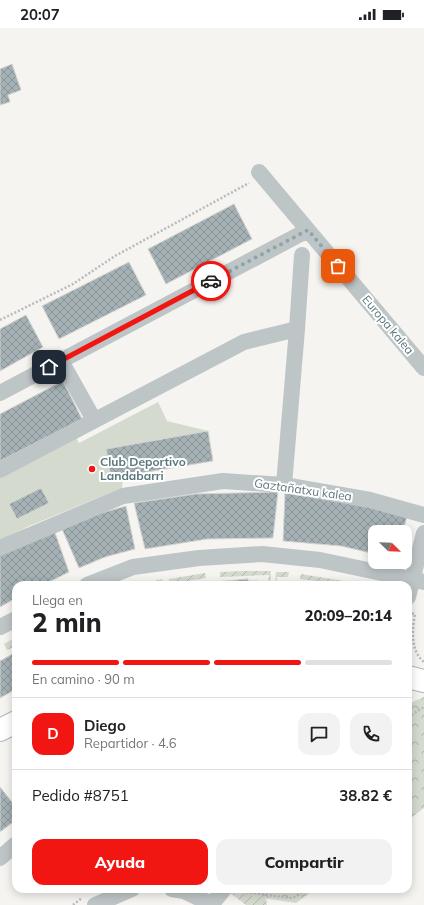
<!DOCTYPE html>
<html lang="es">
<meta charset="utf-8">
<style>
body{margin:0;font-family:Mulish,sans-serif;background:#f2f2f2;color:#202124;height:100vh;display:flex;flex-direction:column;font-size:15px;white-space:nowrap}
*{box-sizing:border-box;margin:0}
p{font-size:13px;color:#757577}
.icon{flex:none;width:22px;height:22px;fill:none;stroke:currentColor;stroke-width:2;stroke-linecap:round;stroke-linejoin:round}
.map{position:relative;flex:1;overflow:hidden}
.details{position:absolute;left:12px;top:553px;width:400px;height:312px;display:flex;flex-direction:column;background:#fff;border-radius:12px;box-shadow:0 2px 10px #0003}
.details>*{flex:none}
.needle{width:26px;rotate:113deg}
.controls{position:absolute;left:368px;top:497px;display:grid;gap:8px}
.controls a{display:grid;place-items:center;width:44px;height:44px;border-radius:8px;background:#fff;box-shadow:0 2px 10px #0003;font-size:20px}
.pin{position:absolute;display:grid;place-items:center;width:34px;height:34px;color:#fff;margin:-17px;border-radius:8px;box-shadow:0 2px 6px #0006}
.courier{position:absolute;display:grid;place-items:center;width:40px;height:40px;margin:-20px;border:3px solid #f21612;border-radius:50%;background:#fff;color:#222;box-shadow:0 1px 5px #0007}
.summary em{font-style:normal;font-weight:800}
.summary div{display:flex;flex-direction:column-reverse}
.summary{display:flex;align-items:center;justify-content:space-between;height:68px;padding:0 20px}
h1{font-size:26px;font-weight:800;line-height:30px}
.bar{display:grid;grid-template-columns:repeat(4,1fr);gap:6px 4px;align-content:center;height:48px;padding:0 20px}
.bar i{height:5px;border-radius:3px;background:#e0e0e0}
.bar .active{background:#f21612}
.bar p{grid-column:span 4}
.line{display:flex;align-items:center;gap:10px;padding:0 20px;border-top:1px solid #e0e0e0}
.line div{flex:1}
.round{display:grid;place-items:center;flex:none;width:42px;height:42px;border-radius:12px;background:#f2f2f2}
.button{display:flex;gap:8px;margin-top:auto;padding:8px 20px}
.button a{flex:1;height:46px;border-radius:12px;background:#f21612;color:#fff;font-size:16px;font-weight:800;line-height:46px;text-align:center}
.button a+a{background:#f2f2f2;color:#202124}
.status{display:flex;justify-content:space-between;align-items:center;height:28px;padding:0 20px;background:#fff;direction:ltr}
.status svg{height:11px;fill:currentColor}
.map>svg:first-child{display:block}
.park{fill:url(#park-crowns)}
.garden{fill:url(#garden-furrows)}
.pitch{fill:#d5dacf}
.building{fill:url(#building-cross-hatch);stroke:#d6d5d3}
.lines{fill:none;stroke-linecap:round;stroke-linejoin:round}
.primary-casing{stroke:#afb7b9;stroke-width:24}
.path{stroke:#b6bbbd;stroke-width:2.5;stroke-dasharray:2 2;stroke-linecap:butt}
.street{stroke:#bec5c7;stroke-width:16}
.primary{stroke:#fff;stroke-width:22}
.done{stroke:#92a3a6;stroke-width:4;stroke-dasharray:0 7.2}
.route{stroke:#f21612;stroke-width:5}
.poi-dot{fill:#f21612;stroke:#fff;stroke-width:1.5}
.labels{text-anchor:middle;stroke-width:4;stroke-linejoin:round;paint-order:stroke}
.street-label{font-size:12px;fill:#5d777e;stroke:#fff}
.poi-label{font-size:12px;font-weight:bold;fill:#5d777e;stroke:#fff;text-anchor:start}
</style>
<div class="status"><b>20:07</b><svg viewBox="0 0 49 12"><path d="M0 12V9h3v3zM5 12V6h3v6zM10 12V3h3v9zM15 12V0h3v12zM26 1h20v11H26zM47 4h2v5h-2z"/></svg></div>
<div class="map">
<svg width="424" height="877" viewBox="0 0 424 877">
<defs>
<pattern id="park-crowns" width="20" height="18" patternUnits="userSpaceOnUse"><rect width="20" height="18" fill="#d5dacf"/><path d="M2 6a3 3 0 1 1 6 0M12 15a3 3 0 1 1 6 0" fill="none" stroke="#b0b6ad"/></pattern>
<pattern id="garden-furrows" width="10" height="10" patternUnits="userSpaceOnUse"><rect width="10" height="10" fill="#d5dacf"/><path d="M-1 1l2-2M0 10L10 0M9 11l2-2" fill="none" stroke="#b0b6ad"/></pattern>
<pattern id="building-cross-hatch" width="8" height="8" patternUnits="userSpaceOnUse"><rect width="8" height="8" fill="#a5b1b4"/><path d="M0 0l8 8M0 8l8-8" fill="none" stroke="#8a9598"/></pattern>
</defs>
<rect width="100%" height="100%" fill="#f5f4f0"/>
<path class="park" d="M424 669V780L408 792V676Z
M232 861H315L296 875 230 865Z"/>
<path class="garden" d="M245 543H271L270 557H268L269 547 220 549V544Z
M276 544H289L288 549H277L276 557H275Z
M205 545 206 550 169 556V551Z
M301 546 350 554 349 557 300 551Z
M162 551 164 557H140Z
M16 609V618L7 622 4 616Z
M230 865 266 870 267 877H246Z"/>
<path class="pitch" d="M158 374 167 393 208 403 213 433 123 448 122 460 29 498 0 513V449L76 409 79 415Z"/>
<path class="building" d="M12 36 21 62 8 67 10 74 0 77V41Z
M234 176 252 211 166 256 148 221Z
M129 234 146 267 59 311 42 278Z
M26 287 43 319 0 343V301Z
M63 353 82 391 0 433V386Z
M208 403 213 433 111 450 106 421Z
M41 460 49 475 17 491 9 476Z
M278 464 273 510 207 511 145 521 134 475 195 466Z
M285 465 348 473 407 488 403 504H375V526L341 518 283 513Z
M126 478 135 521 105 529 79 540 62 501 91 488Z
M54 502 69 544 43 557H16V570L0 579V527Z
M248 551V553H258L259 557H194V556Z
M16 624V661L0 670V633Z
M0 759 16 779V792L0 804Z"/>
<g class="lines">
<defs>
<path id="primary" d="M408 649 424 653
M0 702 16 694"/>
</defs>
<use href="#primary" class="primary-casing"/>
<path class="path" d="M0 292 73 256 115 228 249 155
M408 585 415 586C412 603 410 622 424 634
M408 689 424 679
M238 863 291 870 297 868 304 861
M73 877 82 870"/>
<path class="street" d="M259 144 424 340
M61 333 94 392
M0 365 308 202
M0 442 244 314 297 301 302 227
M284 457 297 301
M0 520 123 468 223 453 284 457 370 472 424 487
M87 557 133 539 199 530 262 526 320 532 424 554
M408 569 424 505
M0 599 16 591
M0 830 16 816
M172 861 184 863 213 877
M212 876 224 861
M95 877 132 861"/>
<use href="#primary" class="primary"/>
</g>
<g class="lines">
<path class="done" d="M211 253 308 202 338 238"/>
<path class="route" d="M49 339 211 253"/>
</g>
<circle class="poi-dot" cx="92" cy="441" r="4"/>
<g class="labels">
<g class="street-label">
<text transform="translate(388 297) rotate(50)" y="4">Europa kalea</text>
<text transform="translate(303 462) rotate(8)" y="4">Gaztañatxu kalea</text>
</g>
<g class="poi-label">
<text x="100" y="438">Club Deportivo<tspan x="100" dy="14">Landabarri</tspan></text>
</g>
</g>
</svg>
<div class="controls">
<a><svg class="needle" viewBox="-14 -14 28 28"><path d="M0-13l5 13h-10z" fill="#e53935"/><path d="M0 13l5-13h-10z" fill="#757577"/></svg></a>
</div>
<div class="pin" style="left:338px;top:238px;background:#ea580c"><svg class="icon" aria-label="bag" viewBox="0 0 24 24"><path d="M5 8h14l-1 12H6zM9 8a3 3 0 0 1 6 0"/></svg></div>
<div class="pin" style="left:49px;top:339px;background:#1f2937"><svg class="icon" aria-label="home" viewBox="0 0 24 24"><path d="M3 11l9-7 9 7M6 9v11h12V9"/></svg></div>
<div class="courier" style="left:211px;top:253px"><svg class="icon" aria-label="car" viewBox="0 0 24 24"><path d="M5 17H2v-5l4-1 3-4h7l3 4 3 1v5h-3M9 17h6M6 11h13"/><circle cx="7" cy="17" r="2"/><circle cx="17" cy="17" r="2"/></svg></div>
<section class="details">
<div class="summary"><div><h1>2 min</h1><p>Llega en</p></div><em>20:09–20:14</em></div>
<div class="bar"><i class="active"></i><i class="active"></i><i class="active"></i><i></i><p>En camino · 90 m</p></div>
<div class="line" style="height:72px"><b class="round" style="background:#f21612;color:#fff">D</b><div><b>Diego</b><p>Repartidor · 4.6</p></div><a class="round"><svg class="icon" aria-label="chat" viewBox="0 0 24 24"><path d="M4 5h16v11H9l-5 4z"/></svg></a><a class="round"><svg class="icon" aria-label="phone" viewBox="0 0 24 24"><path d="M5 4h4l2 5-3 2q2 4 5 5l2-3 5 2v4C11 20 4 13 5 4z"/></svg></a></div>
<div class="line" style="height:52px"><div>Pedido #8751</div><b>38.82 €</b></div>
<div class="button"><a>Ayuda</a><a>Compartir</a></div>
</section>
</div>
